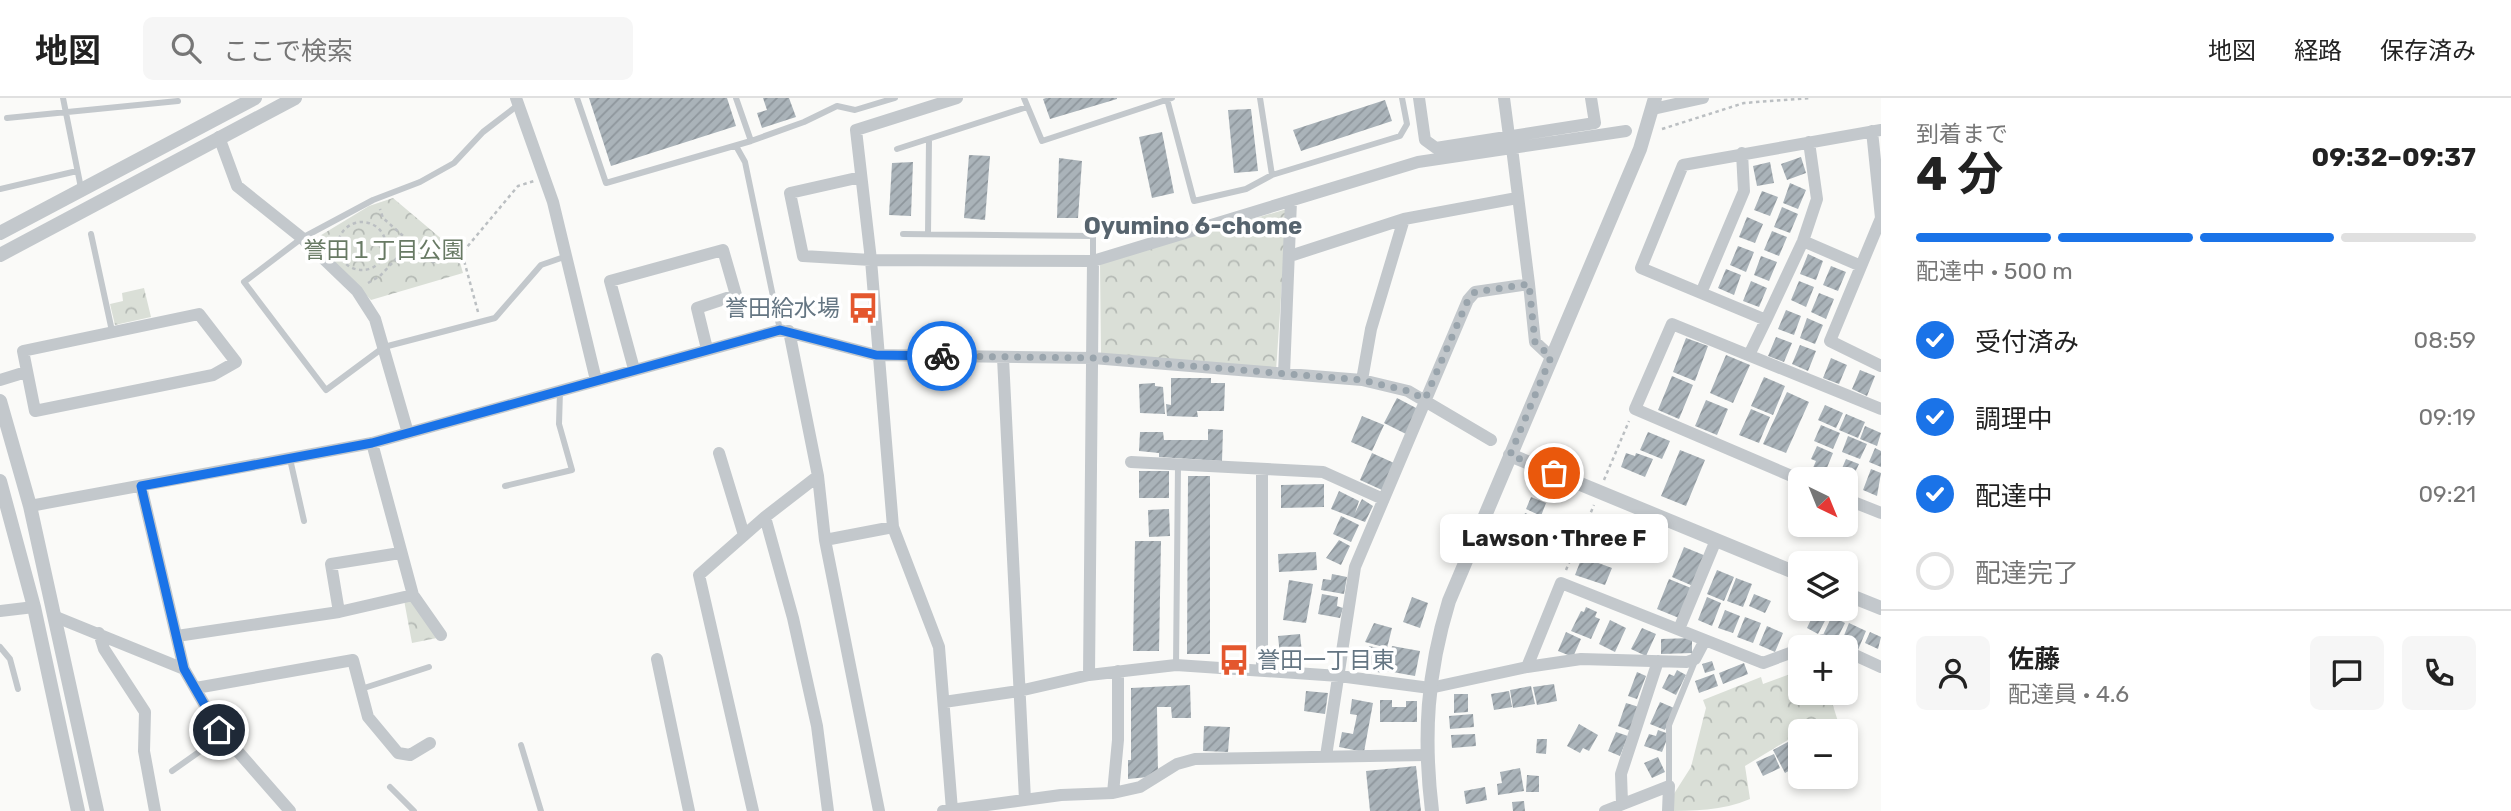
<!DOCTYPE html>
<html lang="ja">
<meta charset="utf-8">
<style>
body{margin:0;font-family:Rubik,"Noto Sans JP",sans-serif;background:#f6f6f6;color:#222;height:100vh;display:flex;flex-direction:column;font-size:26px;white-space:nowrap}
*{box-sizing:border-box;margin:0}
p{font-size:23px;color:#767676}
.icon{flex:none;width:38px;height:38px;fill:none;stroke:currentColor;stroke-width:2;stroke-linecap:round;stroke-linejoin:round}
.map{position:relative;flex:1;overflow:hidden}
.drawer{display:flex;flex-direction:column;background:#fff;width:630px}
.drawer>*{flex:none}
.needle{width:46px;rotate:137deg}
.fabs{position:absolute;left:1788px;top:369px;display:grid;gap:14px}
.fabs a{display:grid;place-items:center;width:70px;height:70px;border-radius:10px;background:#fff;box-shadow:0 4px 10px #0003;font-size:35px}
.pin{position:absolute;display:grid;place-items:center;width:60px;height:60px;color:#fff;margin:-30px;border:4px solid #fff;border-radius:50%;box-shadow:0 2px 7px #0007}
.courier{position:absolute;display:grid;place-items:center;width:70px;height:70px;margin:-35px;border:5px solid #1a73e8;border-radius:50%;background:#fff;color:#222;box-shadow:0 2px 9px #0007}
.bubble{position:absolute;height:49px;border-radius:10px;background:#fff;box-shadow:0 4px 10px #0003;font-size:23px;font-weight:700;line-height:49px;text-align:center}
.headline em{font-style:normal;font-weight:700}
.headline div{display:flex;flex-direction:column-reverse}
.headline{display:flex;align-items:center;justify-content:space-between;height:119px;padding:0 35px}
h1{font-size:46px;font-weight:700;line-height:52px}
.bar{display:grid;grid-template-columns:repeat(4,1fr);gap:10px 7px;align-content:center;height:84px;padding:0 35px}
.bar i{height:9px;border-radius:5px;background:#e0e0e0}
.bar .selected{background:#1a73e8}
.bar p{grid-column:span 4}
.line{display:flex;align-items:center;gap:18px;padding:0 35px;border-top:2px solid #e0e0e0}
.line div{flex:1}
.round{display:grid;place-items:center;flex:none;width:74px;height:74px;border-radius:10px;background:#f6f6f6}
ol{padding:0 35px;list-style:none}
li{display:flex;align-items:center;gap:21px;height:77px}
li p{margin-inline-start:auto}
li .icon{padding:7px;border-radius:50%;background:#1a73e8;color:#fff;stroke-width:4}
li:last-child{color:#767676}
li i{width:38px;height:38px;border:4px solid #e0e0e0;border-radius:50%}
header{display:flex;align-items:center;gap:42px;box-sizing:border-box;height:98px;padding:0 35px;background:#fff;border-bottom:2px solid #e0e0e0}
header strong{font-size:33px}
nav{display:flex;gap:38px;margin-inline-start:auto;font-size:24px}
.search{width:490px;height:63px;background:#f6f6f6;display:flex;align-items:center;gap:18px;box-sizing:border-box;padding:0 24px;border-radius:10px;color:#767676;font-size:26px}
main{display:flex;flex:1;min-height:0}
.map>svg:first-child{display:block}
.forest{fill:url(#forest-crowns)}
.building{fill:url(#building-hatch)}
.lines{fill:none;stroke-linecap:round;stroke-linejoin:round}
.path{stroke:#bbbfc2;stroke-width:2.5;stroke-dasharray:3.5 3.5;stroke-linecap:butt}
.service{stroke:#c3c8cc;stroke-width:6}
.minor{stroke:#c3c8cc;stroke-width:12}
.tertiary{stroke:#c3c8cc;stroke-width:14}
.done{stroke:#99a4ac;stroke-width:7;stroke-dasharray:0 12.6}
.route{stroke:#1a73e8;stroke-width:9}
.labels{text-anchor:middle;stroke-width:7;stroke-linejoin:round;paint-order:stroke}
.park-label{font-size:23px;fill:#687a64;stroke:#fff}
.poi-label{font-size:23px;fill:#657683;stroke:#fff;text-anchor:end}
.neighbourhood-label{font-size:24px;font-weight:bold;fill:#57646e;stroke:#fff}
</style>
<header>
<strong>地図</strong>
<div class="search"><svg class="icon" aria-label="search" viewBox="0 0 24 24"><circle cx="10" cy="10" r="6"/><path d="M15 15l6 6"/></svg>ここで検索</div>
<nav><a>地図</a><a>経路</a><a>保存済み</a></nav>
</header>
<main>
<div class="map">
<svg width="1881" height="713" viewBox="0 0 1881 713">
<defs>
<pattern id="forest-crowns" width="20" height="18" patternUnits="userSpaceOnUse" patternTransform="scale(1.75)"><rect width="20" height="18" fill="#dadfd7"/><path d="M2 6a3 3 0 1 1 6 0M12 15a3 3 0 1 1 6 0" fill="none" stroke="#b4b9b4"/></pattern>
<pattern id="building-hatch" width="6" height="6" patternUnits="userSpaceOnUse" patternTransform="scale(1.75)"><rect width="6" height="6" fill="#aab3b9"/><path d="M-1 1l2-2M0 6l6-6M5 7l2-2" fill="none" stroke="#8e969c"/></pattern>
</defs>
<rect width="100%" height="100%" fill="#fafaf8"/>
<path class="forest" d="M393 100 457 154 463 175 371 202 313 142 369 108Z
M1287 111 1276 273 1101 257 1100 165Z
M144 190 151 219 115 227 110 206 123 203 122 195Z
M411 501 437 540 412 545 404 502Z
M1801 572V595H1829L1841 633 1801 634 1745 668 1750 701C1722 713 1693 713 1663 713L1691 669 1706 610 1703 602 1761 579 1763 586Z"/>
<path class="building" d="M589 0H727L736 28 611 68Z
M763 0H789L796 19 762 30 757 15 767 12Z
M1046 0H1117V1L1050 21 1043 1Z
M1385 2 1392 23 1301 53 1293 32Z
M1251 11 1258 73 1234 75 1228 12Z
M1162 34 1174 95 1152 100 1139 39Z
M969 57 990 58 985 122 964 120Z
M1801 59 1806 75 1787 82 1781 66Z
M1059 60 1082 63 1078 120H1057Z
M913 64 911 118 889 117 892 65Z
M1770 64 1774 85 1757 88 1753 68Z
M1790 85 1806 92 1798 111 1783 105Z
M1762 93 1778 99 1770 118 1754 112Z
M1782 109 1798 116 1790 135 1774 129Z
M1747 119 1763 126 1755 145 1739 139Z
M1772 133 1787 139 1779 158 1764 152Z
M1738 148 1754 154 1746 174 1730 167Z
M1808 156 1823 163 1816 182 1800 176Z
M1761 158 1777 164 1769 183 1754 177Z
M1831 168 1846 174 1838 193 1823 187Z
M1726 171 1741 177 1734 197 1718 190Z
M1751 183 1767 190 1759 209 1743 203Z
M1799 183 1814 189 1806 209 1791 202Z
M1819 195 1834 201 1826 221 1811 214Z
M1786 212 1801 218 1794 237 1778 231Z
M1807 220 1823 227 1815 246 1800 240Z
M1776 239 1792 245 1784 264 1768 258Z
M1686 240 1708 248 1695 283 1673 274Z
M1800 247 1816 253 1808 273 1792 266Z
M1726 257 1750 267 1733 305 1710 295Z
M1831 260 1847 267 1839 286 1823 280Z
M1860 272 1875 278 1867 298 1852 291Z
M1672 278 1693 287 1679 321 1658 312Z
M1764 279 1785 288 1773 317 1751 308Z
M1171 280H1211V285H1225L1224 313H1197L1198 319 1167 318 1166 306 1171 307Z
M1155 285V288L1163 289 1165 316 1140 315 1139 286Z
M1787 294 1809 304 1786 355 1763 346Z
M1397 300 1418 311 1406 336 1384 325Z
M1706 302 1728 311 1717 337 1695 328Z
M1825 307 1843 315 1836 330 1818 322Z
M1751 311 1770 319 1759 345 1739 337Z
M1846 316 1865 324 1858 340 1839 332Z
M1362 318 1384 327 1372 353 1351 344Z
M1821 327 1840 335 1833 351 1814 343Z
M1865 328 1881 335 1877 348 1860 341Z
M1208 331 1223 332 1222 363 1159 359V355L1139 353 1140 334H1163L1164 342H1208Z
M1648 334 1670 343 1662 361 1640 352Z
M1848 338 1867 346 1860 361 1842 354Z
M1817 348 1833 355 1824 377 1812 372 1816 363 1811 361Z
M1875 350 1881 353V369L1869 364Z
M1680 352 1705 362 1686 408 1661 398Z
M1372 355 1394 365 1382 392 1360 382Z
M1626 355 1635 358 1636 355 1653 361 1645 379 1621 369Z
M1846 361 1859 366 1848 389 1846 382H1837Z
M1871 371 1881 375 1877 398 1863 392Z
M1139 373H1169V400H1139Z
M1188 378H1210V556H1187Z
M1324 386V409L1281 410V387Z
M1545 389 1556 393 1552 404 1541 399Z
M1339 393 1359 403 1355 415 1362 401 1373 408 1365 424 1331 411Z
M1531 399 1546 405 1541 418 1526 411Z
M1169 411 1170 438 1149 439 1148 412Z
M1525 415 1547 424 1536 450 1515 441Z
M1341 418 1359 427 1351 444 1333 436Z
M1339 442 1350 448 1341 467 1326 460Z
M1135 443H1161L1159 553H1133Z
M1684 449 1706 458 1693 488 1672 479Z
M1316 454 1317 472 1279 474 1278 456Z
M1582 459 1612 470 1605 487 1575 477Z
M1717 472 1734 479 1724 503 1707 496Z
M1332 476 1347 479 1344 496 1321 492 1323 481 1331 482Z
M1736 480 1752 486 1743 509 1727 503Z
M1669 481 1691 490 1679 520 1657 511Z
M1289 482 1313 486 1306 525 1283 522Z
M1322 496 1338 499 1337 508 1343 510 1340 520 1318 516Z
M1754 496 1771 503 1765 515 1749 508Z
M1412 499 1428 505 1420 530 1403 524Z
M1707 499 1721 505 1712 528 1698 522Z
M1586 509 1597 514 1595 519 1600 521 1591 541 1571 533 1581 513 1584 514Z
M1725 512 1740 518 1733 535 1718 530Z
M1815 513 1827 519 1818 536 1807 530Z
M1832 518 1845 525 1836 543 1823 537Z
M1745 519 1761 525 1753 545 1737 539Z
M1610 522 1626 530 1615 554 1599 546Z
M1374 525 1392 530 1387 550 1365 544Z
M1849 525 1866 533 1858 552 1841 545Z
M1767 528 1783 535 1775 554 1759 547Z
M1642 530 1656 536 1646 558 1631 551Z
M1566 534 1581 541 1573 559 1558 553Z
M1870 534 1881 539 1878 551 1865 545Z
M1300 536 1303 564 1281 567 1278 538Z
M1692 540V555L1661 556V541Z
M1369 548 1387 552 1382 575 1364 571Z
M1392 548 1420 553 1415 578 1387 573Z
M1712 563 1715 572 1705 575 1702 566Z
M1744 565 1748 576 1723 586 1719 575Z
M1677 572 1686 577 1676 597 1662 590 1669 576 1674 578Z
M1637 574 1646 578 1637 601 1628 598Z
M1714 576 1718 588 1699 595 1695 583Z
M1554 586 1557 603 1537 607 1533 589Z
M1190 587 1191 620H1172L1171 609H1157L1158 678 1128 681V662H1131V590Z
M1531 588 1535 606 1513 610 1510 592Z
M1306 593 1328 595 1325 616 1304 613Z
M1509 593 1512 609 1494 612 1491 596Z
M1454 596H1468V614L1454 615Z
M1352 601 1373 605 1364 654 1339 649 1342 634 1353 636 1357 617 1350 616Z
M1380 602H1392V609H1406V603H1417V624H1380Z
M1660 604 1674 610 1665 632 1650 626Z
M1626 605 1639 609 1631 633 1618 628Z
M1473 616 1474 629 1450 631 1449 618Z
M1579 626 1598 637 1589 653 1583 650 1580 655 1567 648Z
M1204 628 1230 629 1228 654 1203 653Z
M1658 632 1669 636 1662 654 1644 648 1649 636 1656 638Z
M1616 634 1628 638 1620 658 1608 653Z
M1475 636 1476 648 1452 650 1451 637Z
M1801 637V666L1785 675 1773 652Z
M1537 641H1547L1546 656 1536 655Z
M1774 656 1780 670 1763 678 1756 664Z
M1658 659 1665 674 1652 680 1644 665Z
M1416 668 1421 713H1370L1366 673Z
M1520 670 1524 693 1498 697 1497 686 1502 685 1500 674Z
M1527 677 1539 678V694H1526Z
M1485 689 1487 702 1466 706 1464 693Z
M1524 703 1525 713H1513L1512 704Z"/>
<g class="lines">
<path class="path" d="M1662 31 1744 5 1811 0
M338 148a24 24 0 1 1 48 0a24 24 0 1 1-48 0Z
M411 145 433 164 462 155
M368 185 380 178 411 145 383 120 380 111
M478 214 462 155 518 88 534 83
M1604 382 1629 323
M1566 472 1594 407"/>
<path class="service" d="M63 0 81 90
M577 0 606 85 751 43 804 24 837 8 855 12 895 0
M736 0 751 43
M1024 0 1042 43 1172 0
M1260 0 1272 77
M1167 1 1194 103 1246 91 1272 77 1400 38 1407 26 1402 0
M518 7 483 34 454 65 420 84 373 102 302 140 244 184 326 292 384 249 495 220 541 167 564 159
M7 20 178 3
M736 48 745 64 780 232
M897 51 1027 9
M0 91 77 73
M91 136 112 233
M903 136 1093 138V163
M928 136 929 41
M290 361 304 423
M505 388 572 372 559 326 560 293
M0 549 10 561 18 591
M1176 567 1178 368
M361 591 429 569
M521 647 541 713
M172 673 223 637
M1669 688V627L1695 563
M390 689 414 713"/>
<path class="minor" d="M516 0 553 104 596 282
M1419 0 1425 42 1436 50 1595 25 1591 0
M1504 0 1509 38
M1653 11 1703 0
M1872 33 1881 120 1830 243 1881 268
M219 39 237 88 302 140 357 193 375 221 408 335
M1809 44 1817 101 1803 143 1766 222 1641 170 1683 67 1881 32
M861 79 790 95 803 158 871 162 1093 163 1418 64 1626 33
M1803 143 1861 168
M1290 158 1404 121 1517 100
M1529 186 1535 244 1551 259
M1701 195 1744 93 1742 55
M199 216 236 264 213 277 35 313 23 253Z
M789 233 818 378 825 442 879 713
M1749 257 1766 222
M1003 260 1025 702
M634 271 610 183 723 152 736 197 697 210 707 251
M1284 276 1291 103
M0 282 26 274
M1362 282 1371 231 1404 121
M372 345 413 497 441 537
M719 355 744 437
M1131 364 1323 374 1383 401
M1801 382 1635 311 1672 226 1881 311
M141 388 184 571 219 632 290 713
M1846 401 1881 415
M30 408 372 345 780 232 876 257 1093 260 1362 282 1408 293 1491 342
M765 419 793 520 817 628 828 713
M825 442 893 429
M0 513 34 509
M339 514 331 466 400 455
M56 519 184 571
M1679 531 1716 442
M99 535 104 551 145 614 144 653 155 713
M177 538 339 514 413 497
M1804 550 1823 542 1839 550
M1846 553 1881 569
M657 561 689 713
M1527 569 1561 485 1763 565 1801 551
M1262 573V372
M1089 577 1093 163
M196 590 353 562 368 619 398 655 410 657 430 645
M944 604 1019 593 1089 577 1176 567 1339 578 1430 590 1527 569 1581 561 1687 564 1695 561 1705 542
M1326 658 1355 469 1468 202 1475 194 1529 186 1512 50
M1113 695 1118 642V573
M1622 705 1621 676 1658 563
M952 712 939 549 893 429 871 162 856 32 957 0
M753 713 699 477 765 419 818 378
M943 713 1061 697 1113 695 1140 689 1177 666 1195 661 1426 657
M1605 713 1669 688 1668 713"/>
<path class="tertiary" d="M0 135 255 0
M0 157 295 0
M0 303 30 408 97 713
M1510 357 1801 477
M0 383 34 509 78 713
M1846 496 1881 510
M1432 713C1423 638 1427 575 1449 503L1640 51 1655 0"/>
</g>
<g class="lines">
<path class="done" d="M942 258 1093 260 1362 282 1408 293 1425 301 1468 202 1475 194 1529 186 1535 244 1551 259 1510 357 1554 375"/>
<path class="route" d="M219 632 184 571 141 388 372 345 780 232 876 257 942 258"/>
</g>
<defs>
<symbol id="bus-bare" viewBox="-9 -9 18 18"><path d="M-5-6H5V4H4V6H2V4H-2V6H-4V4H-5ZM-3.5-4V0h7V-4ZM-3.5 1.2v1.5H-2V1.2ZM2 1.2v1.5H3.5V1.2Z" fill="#e4572e" stroke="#fff" stroke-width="2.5" paint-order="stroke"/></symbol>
</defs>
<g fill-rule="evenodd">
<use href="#bus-bare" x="841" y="188" width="44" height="44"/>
<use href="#bus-bare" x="1212" y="540" width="44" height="44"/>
</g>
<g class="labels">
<g class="park-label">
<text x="384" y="160">誉田１丁目公園</text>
</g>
<g class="poi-label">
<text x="840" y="218">誉田給水場</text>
<text x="1257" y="570" text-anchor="start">誉田一丁目東</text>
</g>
<g class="neighbourhood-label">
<text x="1193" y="136">Oyumino 6-chome</text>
</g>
</g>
</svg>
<div class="fabs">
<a><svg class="needle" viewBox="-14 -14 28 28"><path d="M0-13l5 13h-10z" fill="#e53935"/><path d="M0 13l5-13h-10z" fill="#767676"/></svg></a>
<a><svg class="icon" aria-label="layers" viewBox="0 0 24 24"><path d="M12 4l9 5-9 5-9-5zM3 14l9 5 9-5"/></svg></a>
<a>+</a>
<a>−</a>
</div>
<div class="pin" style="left:1554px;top:375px;background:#ea580c"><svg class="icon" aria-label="bag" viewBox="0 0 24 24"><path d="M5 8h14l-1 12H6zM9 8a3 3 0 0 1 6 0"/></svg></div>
<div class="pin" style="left:219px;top:632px;background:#1f2937"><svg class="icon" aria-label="home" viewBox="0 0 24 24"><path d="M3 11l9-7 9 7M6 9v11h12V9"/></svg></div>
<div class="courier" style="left:942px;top:258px"><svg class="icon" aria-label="bike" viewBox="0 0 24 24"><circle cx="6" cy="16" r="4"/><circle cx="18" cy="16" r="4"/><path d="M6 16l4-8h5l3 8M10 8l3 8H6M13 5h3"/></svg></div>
<div class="bubble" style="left:1440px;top:416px;width:228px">Lawson･Three F</div>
</div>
<section class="drawer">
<div class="headline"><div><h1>4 分</h1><p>到着まで</p></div><em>09:32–09:37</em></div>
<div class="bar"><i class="selected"></i><i class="selected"></i><i class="selected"></i><i></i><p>配達中 · 500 m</p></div>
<ol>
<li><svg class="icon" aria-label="check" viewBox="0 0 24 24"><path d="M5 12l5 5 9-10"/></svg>受付済み<p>08:59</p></li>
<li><svg class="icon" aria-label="check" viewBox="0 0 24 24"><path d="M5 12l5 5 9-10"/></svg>調理中<p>09:19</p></li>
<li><svg class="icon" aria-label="check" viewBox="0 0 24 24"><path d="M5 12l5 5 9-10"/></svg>配達中<p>09:21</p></li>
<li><i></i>配達完了</li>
</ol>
<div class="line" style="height:126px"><a class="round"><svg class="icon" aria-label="person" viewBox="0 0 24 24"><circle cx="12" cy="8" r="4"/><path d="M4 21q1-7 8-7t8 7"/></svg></a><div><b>佐藤</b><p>配達員 · 4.6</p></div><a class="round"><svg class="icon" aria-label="chat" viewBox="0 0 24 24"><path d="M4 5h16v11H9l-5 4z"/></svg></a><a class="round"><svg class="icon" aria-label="phone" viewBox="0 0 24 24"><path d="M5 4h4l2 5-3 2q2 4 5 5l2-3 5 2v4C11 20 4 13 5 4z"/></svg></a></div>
</section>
</main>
